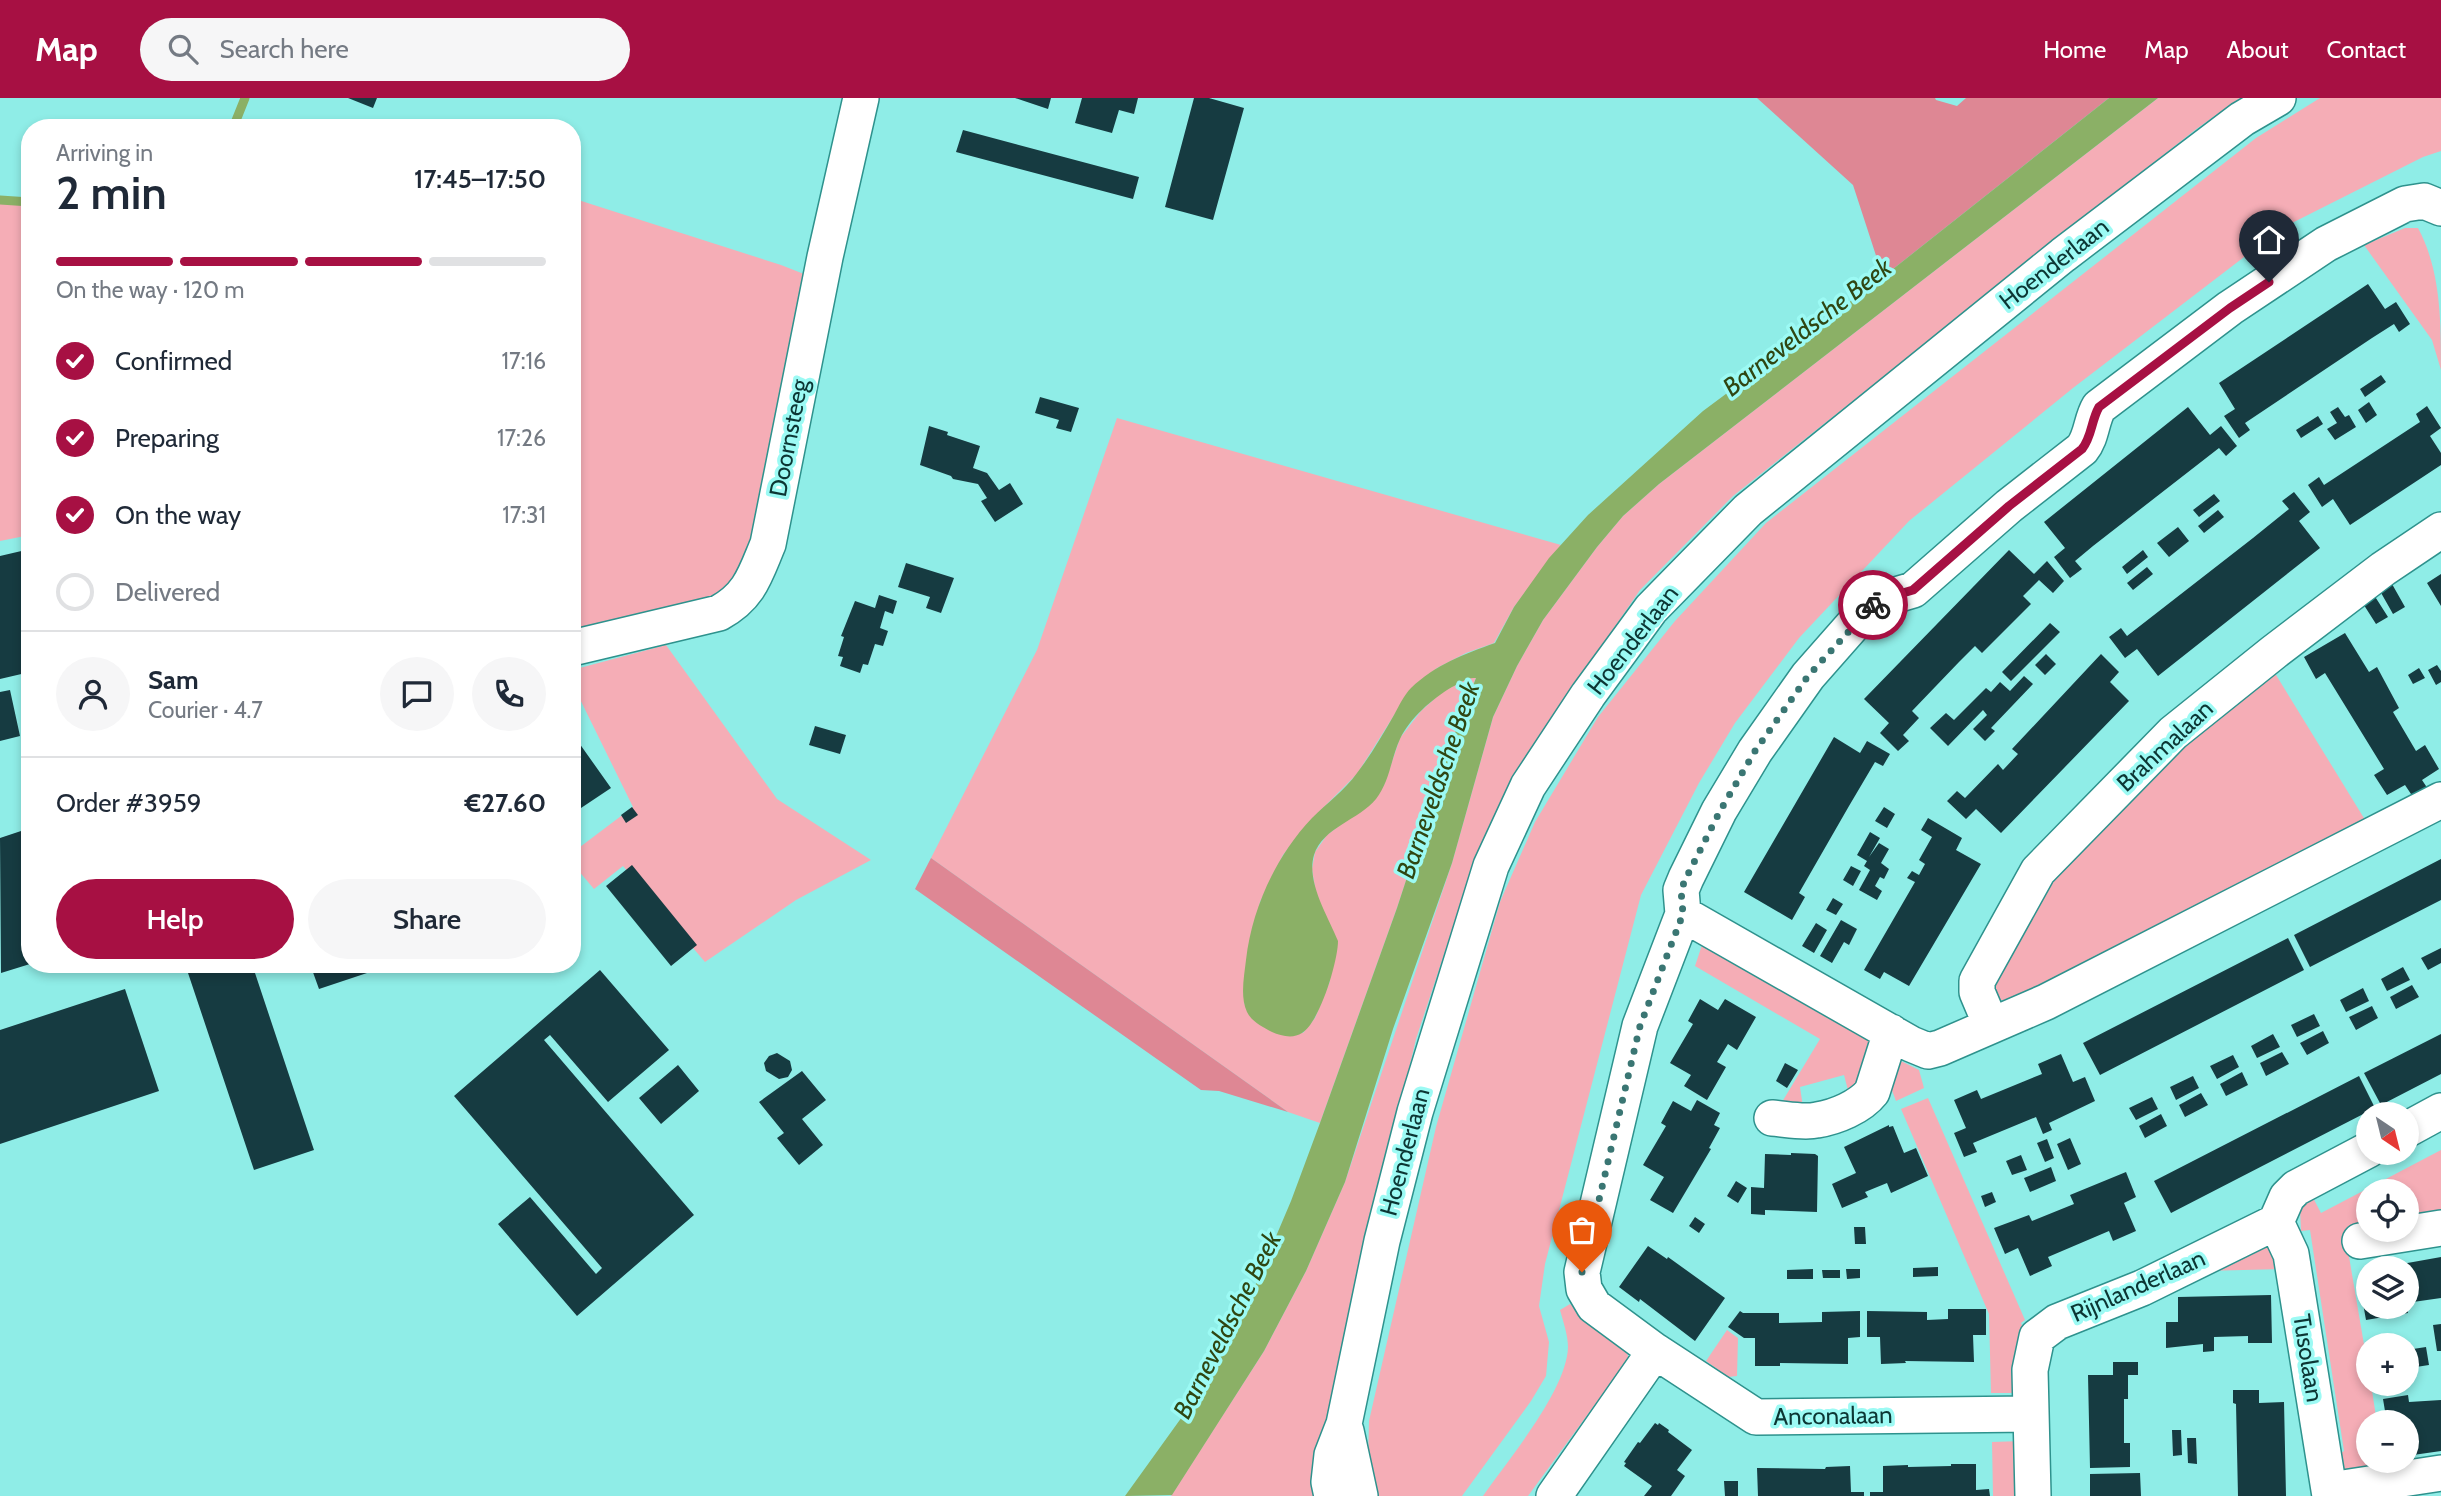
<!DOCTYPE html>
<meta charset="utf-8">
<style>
body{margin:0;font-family:Cabin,sans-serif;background:#f6f6f7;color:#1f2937;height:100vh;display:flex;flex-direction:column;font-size:26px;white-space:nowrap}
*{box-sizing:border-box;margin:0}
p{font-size:23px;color:#747a83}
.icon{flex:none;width:38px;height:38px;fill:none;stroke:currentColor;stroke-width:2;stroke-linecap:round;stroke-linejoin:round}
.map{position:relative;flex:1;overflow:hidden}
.sheet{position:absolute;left:21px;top:21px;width:560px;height:854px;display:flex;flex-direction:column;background:#fff;border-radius:28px;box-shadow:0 4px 10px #0003}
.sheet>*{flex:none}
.needle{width:46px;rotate:145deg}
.buttons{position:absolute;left:2356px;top:1004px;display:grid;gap:14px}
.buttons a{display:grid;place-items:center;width:63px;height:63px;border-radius:50%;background:#fff;box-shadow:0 4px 10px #0003;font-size:35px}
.pin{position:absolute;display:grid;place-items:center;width:60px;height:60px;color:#fff;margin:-72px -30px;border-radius:50% 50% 50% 0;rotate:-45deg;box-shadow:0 0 7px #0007}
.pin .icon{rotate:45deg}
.courier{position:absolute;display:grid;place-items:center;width:70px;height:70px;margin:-35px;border:5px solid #a71043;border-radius:50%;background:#fff;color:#222;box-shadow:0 2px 9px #0007}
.head em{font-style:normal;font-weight:600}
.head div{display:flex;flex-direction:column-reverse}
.head{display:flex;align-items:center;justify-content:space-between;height:119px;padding:0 35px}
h1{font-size:46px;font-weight:600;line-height:52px}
.bar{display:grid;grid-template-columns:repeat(4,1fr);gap:10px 7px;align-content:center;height:84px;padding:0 35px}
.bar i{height:9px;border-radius:5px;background:#e0e1e3}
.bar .on{background:#a71043}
.bar p{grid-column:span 4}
.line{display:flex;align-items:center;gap:18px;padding:0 35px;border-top:2px solid #e0e1e3}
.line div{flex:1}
.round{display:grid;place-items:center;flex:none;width:74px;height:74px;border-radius:37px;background:#f6f6f7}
ol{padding:0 35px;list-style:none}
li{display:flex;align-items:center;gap:21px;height:77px}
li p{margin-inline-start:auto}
li .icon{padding:7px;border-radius:50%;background:#a71043;color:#fff;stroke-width:4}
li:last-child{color:#747a83}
li i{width:38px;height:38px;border:4px solid #e0e1e3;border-radius:50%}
.cta{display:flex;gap:14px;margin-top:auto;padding:14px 35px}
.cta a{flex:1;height:80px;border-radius:42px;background:#a71043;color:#fff;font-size:28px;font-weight:600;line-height:80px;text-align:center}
.cta a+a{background:#f6f6f7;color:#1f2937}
header{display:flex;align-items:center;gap:42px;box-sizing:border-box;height:98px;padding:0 35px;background:#a71043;color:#fff}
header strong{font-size:33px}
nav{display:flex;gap:38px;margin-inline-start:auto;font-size:24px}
.search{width:490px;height:63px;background:#f6f6f7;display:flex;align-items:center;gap:18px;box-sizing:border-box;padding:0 24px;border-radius:38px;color:#747a83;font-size:26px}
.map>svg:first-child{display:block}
.green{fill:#f5adb6}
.forest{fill:#de8794}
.water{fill:#8bb066}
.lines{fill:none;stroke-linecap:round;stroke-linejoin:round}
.stream{stroke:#8bb066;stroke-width:9}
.building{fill:#163b41}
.minor-casing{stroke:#2e928d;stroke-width:38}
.minor{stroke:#fff;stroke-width:35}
.done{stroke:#3a7673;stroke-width:7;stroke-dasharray:0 12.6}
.route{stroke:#a71043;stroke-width:9}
.labels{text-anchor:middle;stroke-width:7;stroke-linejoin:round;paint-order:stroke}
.street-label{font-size:24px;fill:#0c3634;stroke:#9cfaf4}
.water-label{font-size:26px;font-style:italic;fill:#2f4612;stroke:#9cfaf4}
</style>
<header>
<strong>Map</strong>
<div class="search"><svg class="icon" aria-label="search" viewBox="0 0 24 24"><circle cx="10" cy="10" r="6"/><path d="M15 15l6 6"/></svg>Search here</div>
<nav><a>Home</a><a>Map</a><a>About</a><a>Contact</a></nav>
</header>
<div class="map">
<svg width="2441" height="1398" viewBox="0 0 2441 1398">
<rect width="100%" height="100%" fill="#8fede7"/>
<path class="green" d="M2158 0H2240L2195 32 1733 398 1640 492 1515 674 1479 751 1416 941 1340 1266 1323 1398H1171L1264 1253 1306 1173 1345 1084 1452 765 1493 619 1517 568 1543 522 1597 449 1623 418 1659 386Z
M2320 0H2441V53L2423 59 2282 130 2073 290 1909 423 1799 540 1735 625 1699 685 1641 797 1545 1166 1539 1208 1549 1244 1546 1278 1531 1303 1462 1398H1377L1368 1367 1369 1323 1436 1029 1500 804 1535 724 1598 619 1675 523 1766 425 2256 40Z
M0 100 30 103V437L0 443Z
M572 100 781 167 809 178 749 455 723 498 572 543Z
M2405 130H2418C2441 173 2441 223 2441 272L2432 242 2364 147Z
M1117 320 1561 447 1514 509 1494 545 1466 555 1437 570 1410 592 1357 676 1310 723 1283 757 1260 804 1244 904C1253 933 1276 930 1303 935L1315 920 1330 883 1312 771 1315 754 1327 737 1376 700 1384 687 1400 640 1421 613 1441 595 1469 579 1476 580 1467 599 1397 810 1320 1025 1288 1014 931 760 1037 552Z
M666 547 777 701 871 762 796 802 705 864 623 768 594 791 572 765V755L633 709 572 585V572Z
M2273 572 2367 725 2008 904 1995 900 1994 875 2044 786 2190 640Z
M1704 841 1871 940 1867 972 1849 996 1844 977 1800 989 1803 1009 1782 1004 1820 941 1695 868Z
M1897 961 1919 972 1924 990 1896 1003 1888 982Z
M1928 1000 2025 1222 2021 1225 2024 1233 2018 1295H1991L1989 1216 1901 1011Z
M2441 1052V1119L2406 1124V1094H2368V1131L2345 1135 2368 1270V1286H2371L2377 1325H2368V1363H2384L2380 1373 2348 1377 2338 1369 2335 1358 2344 1353 2310 1132 2301 1133 2300 1111 2311 1096 2321 1115Z
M2265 1147 2272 1151 2283 1171 2204 1173Z
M1570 1206 1624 1247 1630 1263 1620 1286 1613 1282 1528 1398H1483C1508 1362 1567 1292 1568 1249 1568 1237 1563 1223 1560 1212Z
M1727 1232 1738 1240 1737 1278 1728 1279 1706 1263Z
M2022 1343 2023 1398H1993L1992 1344Z"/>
<path class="forest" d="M1757 0H1935L1936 2 1957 8 1966 0H2109L1883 179 1853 87Z
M931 760 1288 1014 1219 993 1201 992 915 791Z"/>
<path class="water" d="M2109 0H2158L1659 386 1623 418 1597 449 1543 522 1517 568 1493 619 1452 765 1393 931 1345 1084 1306 1173 1264 1253 1172 1397 1125 1398 1192 1305 1246 1209 1291 1103 1320 1025 1397 810 1451 645 1476 580C1467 579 1460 585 1452 589 1432 601 1410 620 1400 641 1391 660 1390 683 1376 701 1359 722 1323 729 1314 757 1306 784 1328 818 1338 843 1338 863 1320 924 1302 935 1293 941 1281 938 1272 934 1263 929 1252 924 1247 914 1240 899 1244 879 1246 862 1252 810 1276 758 1312 720 1327 705 1345 692 1357 675 1371 657 1383 636 1394 617 1399 608 1404 597 1411 590 1435 567 1464 556 1495 545L1514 509 1549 460 1588 417 1703 313 1883 179Z"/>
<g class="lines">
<path class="stream" d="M233 30 245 0
M0 102 30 104"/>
</g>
<path class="building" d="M348 0H377L373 10Z
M1015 0H1051L1048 11Z
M1082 0H1138L1134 16 1119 12 1112 35 1075 25Z
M1194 0H1209L1244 10 1213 122 1165 109Z
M963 32 1139 79 1133 101 956 54Z
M2368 186 2385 211 2396 204 2410 226 2399 234 2394 226 2372 240 2245 325 2250 332 2239 340 2224 318 2235 311 2219 285Z
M2381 277 2386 284 2365 299 2360 291Z
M1040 299 1079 310 1071 334 1056 330 1059 322 1035 315Z
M2369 304 2377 317 2366 325 2358 312Z
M2427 308 2441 330 2430 338 2441 355V367L2350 427 2333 401 2322 409 2308 387 2319 379 2324 387 2420 324 2416 316Z
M2188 309 2210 337 2221 328 2237 348 2226 358 2219 350 2093 448 2075 463 2082 471 2070 480 2054 459 2065 450 2044 424Z
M2338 309 2345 319 2349 317 2356 329 2335 342 2327 331 2337 325 2330 314Z
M2318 318 2323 326 2301 340 2296 332Z
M929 328 948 334 947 337 980 348 973 370 987 375 999 392 1010 385 1023 406 995 424 981 403 987 400 978 386 953 381 951 378 920 367Z
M2294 394 2310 414 2299 423 2320 450 2158 578 2137 551 2125 560 2109 539 2121 530 2127 538 2253 440 2289 411 2282 403Z
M2214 396 2220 403 2199 419 2193 412Z
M2218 412 2224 419 2204 435 2198 428Z
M2178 429 2189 443 2169 459 2157 445Z
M30 451V574L0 581V458Z
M2009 452 2034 476 2047 463 2064 483 2053 495 2039 482 2023 498 2031 506 1982 555 1975 548 1959 564 1912 613 1919 620 1903 637 1909 643 1898 653 1880 635 1889 625 1864 601Z
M2143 452 2148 459 2127 476 2122 469Z
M906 465 954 480 941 515 926 510 930 499 898 489Z
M2147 469 2153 476 2133 492 2127 485Z
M2441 476V508L2427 485Z
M2392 486 2405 509 2393 516 2380 493Z
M879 497 897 503 893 516 885 513 880 530 888 533 883 548 875 546 868 567 863 566 860 575 840 568 843 559 838 558 844 539 841 538 855 503 875 510Z
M2374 497 2388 519 2376 526 2362 504Z
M2050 525 2060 534 2011 583 2002 574Z
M2345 535 2369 574 2377 569 2399 610 2393 614 2416 653 2425 647 2439 671 2422 682 2428 691 2413 699 2405 687 2387 697 2374 677 2384 671 2325 575 2316 581 2304 559Z
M2046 556 2056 566 2045 577 2035 567Z
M2101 556 2119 574 2110 584 2129 603 2001 735 1976 711 1966 721 1947 703 1957 693 1965 700 1998 666 2003 672 2018 656 2012 651Z
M2437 567 2441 573V584L2436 587 2428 572Z
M2419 570 2425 580 2413 586 2408 577Z
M2024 578 2033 586 1991 630 1995 633 1985 643 1973 631 1987 617 1983 612 1948 648 1930 630 1946 615 1954 622 1986 590 1991 594 2000 584 2010 593Z
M10 592 20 638 0 643V594Z
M815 628 846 637 840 656 809 647Z
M572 635 611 690 581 710 572 697Z
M1834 639 1860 655 1867 643 1890 656 1883 668 1875 664 1849 708 1799 795 1805 799 1792 822 1744 794Z
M632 709 638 717 626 725 621 717Z
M1884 709 1895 716 1887 730 1875 723Z
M1928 720 1962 740 1956 752 1981 766 1909 888 1884 874 1880 881 1864 872 1915 784 1907 780 1912 773 1919 777 1925 766 1919 762 1932 739 1921 732Z
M27 731 30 741V866L1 875 0 740Z
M1870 734 1880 740 1869 759 1879 745 1889 751 1881 765 1889 771 1884 781 1880 779 1875 788 1882 793 1877 802 1859 792 1870 772 1864 768 1867 763 1857 757Z
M2441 761V802L2310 869 2294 837Z
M632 767 697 847 671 868 606 788Z
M1851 768 1861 773 1853 788 1843 782Z
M1833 800 1843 806 1836 817 1826 812Z
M1841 822 1857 831 1849 847 1844 844 1832 865 1820 858Z
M1816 825 1827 832 1814 855 1802 848Z
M2288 840 2304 872 2100 977 2083 945Z
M2441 850V865L2428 872 2421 860Z
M185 866H252L314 1052 254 1072Z
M310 866H378L379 871 319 891Z
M2403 869 2410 882 2387 893 2381 881Z
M600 872 669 952 608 1004 550 937 544 942 694 1117 577 1218 498 1126 530 1099 596 1176 602 1170 454 998Z
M2412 887 2419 899 2396 911 2390 899Z
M2363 890 2369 903 2346 914 2340 902Z
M125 891 159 993 0 1046V932Z
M1700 901 1718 912 1725 901 1756 919 1737 952 1728 946 1717 964 1726 969 1707 1002 1684 988 1691 977 1670 965 1693 926 1688 923Z
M2372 908 2378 920 2356 932 2349 919Z
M2314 916 2320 928 2297 939 2291 927Z
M2323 933 2329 945 2307 957 2300 945Z
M2273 936 2280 949 2257 960 2251 948Z
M2441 936V976L2381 1007 2364 975Z
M2282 954 2289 966 2266 978 2260 965Z
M777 955 790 963 792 972 788 979 779 981 766 973 764 965 769 958Z
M2061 956 2073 984 2085 979 2095 1003 2049 1025 2052 1032 2043 1036 2036 1019 1973 1045 1977 1054 1964 1059 1954 1035 1966 1030 1954 1002 1977 992 1981 1001 2042 976 2038 966Z
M2233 957 2239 969 2217 981 2210 968Z
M1785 965 1798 972 1787 990 1776 983Z
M678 967 699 993 661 1026 639 1000Z
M802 973 826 1002 802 1021 823 1047 799 1067 777 1040 784 1035 759 1004Z
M2242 974 2248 987 2226 998 2220 986Z
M2193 978 2199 990 2176 1002 2170 989Z
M2359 978 2375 1010 2171 1115 2154 1083Z
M2201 995 2208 1007 2185 1019 2179 1007Z
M2152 999 2158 1011 2136 1022 2129 1010Z
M1697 1002 1720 1015 1714 1027 1720 1030 1709 1050 1711 1051 1673 1115 1650 1102 1664 1079 1643 1067 1666 1028 1661 1025 1673 1003 1691 1013Z
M2161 1016 2167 1028 2145 1040 2139 1028Z
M1889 1027V1029L1893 1028 1904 1055 1916 1050 1928 1078 1891 1095 1887 1085 1865 1094 1868 1099 1842 1110 1832 1086 1856 1075 1844 1049Z
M2070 1040 2081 1066 2068 1072 2057 1046Z
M2047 1041 2054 1060 2045 1064 2037 1045Z
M1791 1055 1815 1056 1818 1058 1817 1114 1765 1112V1117L1751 1116V1089L1764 1090 1765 1056 1791 1057Z
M2021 1057 2027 1072 2012 1077 2006 1063Z
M2051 1069 2056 1083 2030 1094 2024 1080Z
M2126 1074 2136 1099 2124 1105 2136 1133 2113 1143 2109 1133 2048 1159 2052 1168 2030 1178 2018 1150 2005 1156 1994 1130 2029 1117 2032 1123 2074 1106 2070 1097Z
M1736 1083 1747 1090 1738 1105 1727 1098Z
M1992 1094 1996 1104 1985 1109 1981 1098Z
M1695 1119 1705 1126 1699 1135 1689 1128Z
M1854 1129H1865L1866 1146H1855Z
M1648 1148 1667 1161 1668 1159 1725 1200 1695 1243 1640 1201 1639 1204 1619 1189Z
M2441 1159V1200L2406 1205V1171H2374Z
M1938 1169V1178L1913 1179V1170Z
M1813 1171V1181H1787V1172Z
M1846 1171H1860V1180L1847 1181Z
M1822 1172H1840V1180H1823Z
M2368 1193V1209H2407L2408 1215 2366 1222 2361 1194Z
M2271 1197 2272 1245H2248V1238L2214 1239V1253L2203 1254V1246L2166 1250V1224H2178V1199Z
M1948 1211H1986V1237H1973L1974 1264 1905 1263 1906 1265 1881 1266 1880 1239H1867V1213L1927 1214V1222L1948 1221Z
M1740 1213 1743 1215H1779V1225L1822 1224V1214L1860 1213V1239L1848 1240V1266L1780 1265V1268H1755V1240H1744L1728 1229Z
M2441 1226V1253H2437L2433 1227Z
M2426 1249 2429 1267 2416 1269 2413 1251Z
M2113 1264H2138V1277H2128V1301H2124V1345H2130V1369L2090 1370 2088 1277H2113Z
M2233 1292H2259V1305L2284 1304 2286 1398H2238L2236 1306 2233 1305Z
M2408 1297 2409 1304 2441 1302V1353L2406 1358V1325H2387L2383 1301Z
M1655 1325 1658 1327 1659 1325 1669 1332 1668 1334 1692 1352 1677 1372 1685 1378 1671 1398H1644L1652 1388 1624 1368 1626 1365 1624 1364 1638 1344 1640 1345Z
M2172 1332H2181L2182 1357 2173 1358Z
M2187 1340H2196L2197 1366 2188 1365Z
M1951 1366H1976V1392L1989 1391 1990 1398H1870V1394H1883V1368L1908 1367V1369L1951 1368Z
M1850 1368 1851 1394H1864V1398H1758L1757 1370 1825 1371 1826 1369Z
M2140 1375 2141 1398H2090V1376Z
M1724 1383H1738V1398H1725Z"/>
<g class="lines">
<defs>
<path id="minor" d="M572 550 719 515C750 498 755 477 768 446L825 159 861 0
M1683 816 1681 792 1686 780 1719 713 1755 653 1808 578 1867 511 1879 502 1913 492 2009 408 2082 351C2092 339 2091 322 2099 309L2230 210 2326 146 2405 106 2424 103 2441 110
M1683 816 1640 928 1582 1174 1584 1191 1594 1208 1655 1253 1756 1319 2031 1316
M1683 816 1911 946 1928 953 1940 950 2046 904 2441 702
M1991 927 1977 894V883L2038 773 2173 635 2274 554 2383 471 2441 432
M1772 1020C1786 1021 1803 1025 1817 1022 1836 1019 1860 1009 1872 994L1891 934
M2406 1032 2441 1013
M2276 1124 2291 1156 2330 1398
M2360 1143 2441 1130
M1346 1333 1360 1398
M2330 1392 2441 1375
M1332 1398 1329 1384 1332 1357 1344 1326 1382 1143 1415 1014 1491 768 1528 688 1588 597 1651 511 1748 412 2063 157 2242 21 2278 0
M1554 1398 1655 1253
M2033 1398 2030 1272 2037 1239 2057 1224 2142 1190 2276 1124 2287 1099 2296 1090 2368 1052"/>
</defs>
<use href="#minor" class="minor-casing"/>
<use href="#minor" class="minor"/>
</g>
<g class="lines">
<path class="done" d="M1582 1174 1640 928 1683 816 1681 792 1686 780 1720 713 1755 653 1808 578 1873 507"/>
<path class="route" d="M1873 507 1879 502 1913 492 2009 408 2082 351C2092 339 2091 323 2099 309L2230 210 2269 184"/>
</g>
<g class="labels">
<g class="street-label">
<text transform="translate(2054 166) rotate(-38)" y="8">Hoenderlaan</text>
<text transform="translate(789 340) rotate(-79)" y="8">Doornsteeg</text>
<text transform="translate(1633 542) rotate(-52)" y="8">Hoenderlaan</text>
<text transform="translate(2165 648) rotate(-43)" y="8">Brahmalaan</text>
<text transform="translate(1405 1054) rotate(-75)" y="8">Hoenderlaan</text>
<text transform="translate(2138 1188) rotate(-24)" y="8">Rijnlanderlaan</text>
<text transform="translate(2308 1260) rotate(81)" y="8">Tusolaan</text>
<text transform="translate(1833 1318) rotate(-1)" y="8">Anconalaan</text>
</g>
<g class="water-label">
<text transform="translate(1807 229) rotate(-38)" y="9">Barneveldsche Beek</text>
<text transform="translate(1438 682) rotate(-71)" y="9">Barneveldsche Beek</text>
<text transform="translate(1227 1227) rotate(-63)" y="9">Barneveldsche Beek</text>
</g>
</g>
</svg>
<div class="buttons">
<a><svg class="needle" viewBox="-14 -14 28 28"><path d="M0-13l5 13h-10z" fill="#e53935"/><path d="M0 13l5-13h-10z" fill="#747a83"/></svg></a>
<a><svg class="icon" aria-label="locate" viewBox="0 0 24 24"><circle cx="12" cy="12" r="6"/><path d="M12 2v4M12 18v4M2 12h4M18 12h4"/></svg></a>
<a><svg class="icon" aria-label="layers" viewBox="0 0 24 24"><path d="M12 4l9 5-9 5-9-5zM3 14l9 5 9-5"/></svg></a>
<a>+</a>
<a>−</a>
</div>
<div class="pin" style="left:1582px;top:1174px;background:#ea580c"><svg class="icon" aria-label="bag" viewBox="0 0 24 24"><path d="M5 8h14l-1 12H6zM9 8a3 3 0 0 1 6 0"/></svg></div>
<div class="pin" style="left:2269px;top:184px;background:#1f2937"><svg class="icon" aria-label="home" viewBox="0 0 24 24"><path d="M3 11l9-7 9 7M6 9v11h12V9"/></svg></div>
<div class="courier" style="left:1873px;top:507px"><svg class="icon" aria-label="bike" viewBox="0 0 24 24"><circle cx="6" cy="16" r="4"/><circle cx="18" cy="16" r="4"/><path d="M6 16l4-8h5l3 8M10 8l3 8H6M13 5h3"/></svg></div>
<section class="sheet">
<div class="head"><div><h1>2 min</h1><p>Arriving in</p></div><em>17:45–17:50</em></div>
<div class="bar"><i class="on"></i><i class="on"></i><i class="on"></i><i></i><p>On the way · 120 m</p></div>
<ol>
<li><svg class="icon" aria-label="check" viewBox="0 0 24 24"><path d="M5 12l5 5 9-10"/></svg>Confirmed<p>17:16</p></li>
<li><svg class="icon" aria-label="check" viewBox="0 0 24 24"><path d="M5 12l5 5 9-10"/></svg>Preparing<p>17:26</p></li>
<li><svg class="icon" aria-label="check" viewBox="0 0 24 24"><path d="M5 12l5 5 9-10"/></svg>On the way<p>17:31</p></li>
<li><i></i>Delivered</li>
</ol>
<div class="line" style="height:126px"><a class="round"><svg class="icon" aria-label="person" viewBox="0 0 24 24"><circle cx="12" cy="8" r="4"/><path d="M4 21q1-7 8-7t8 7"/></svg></a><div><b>Sam</b><p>Courier · 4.7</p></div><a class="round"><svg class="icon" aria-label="chat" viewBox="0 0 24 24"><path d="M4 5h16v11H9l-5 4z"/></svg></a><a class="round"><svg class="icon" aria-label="phone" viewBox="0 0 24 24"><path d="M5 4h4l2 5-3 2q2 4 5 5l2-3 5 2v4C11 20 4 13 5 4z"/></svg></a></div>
<div class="line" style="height:91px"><div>Order #3959</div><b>€27.60</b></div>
<div class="cta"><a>Help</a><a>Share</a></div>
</section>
</div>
